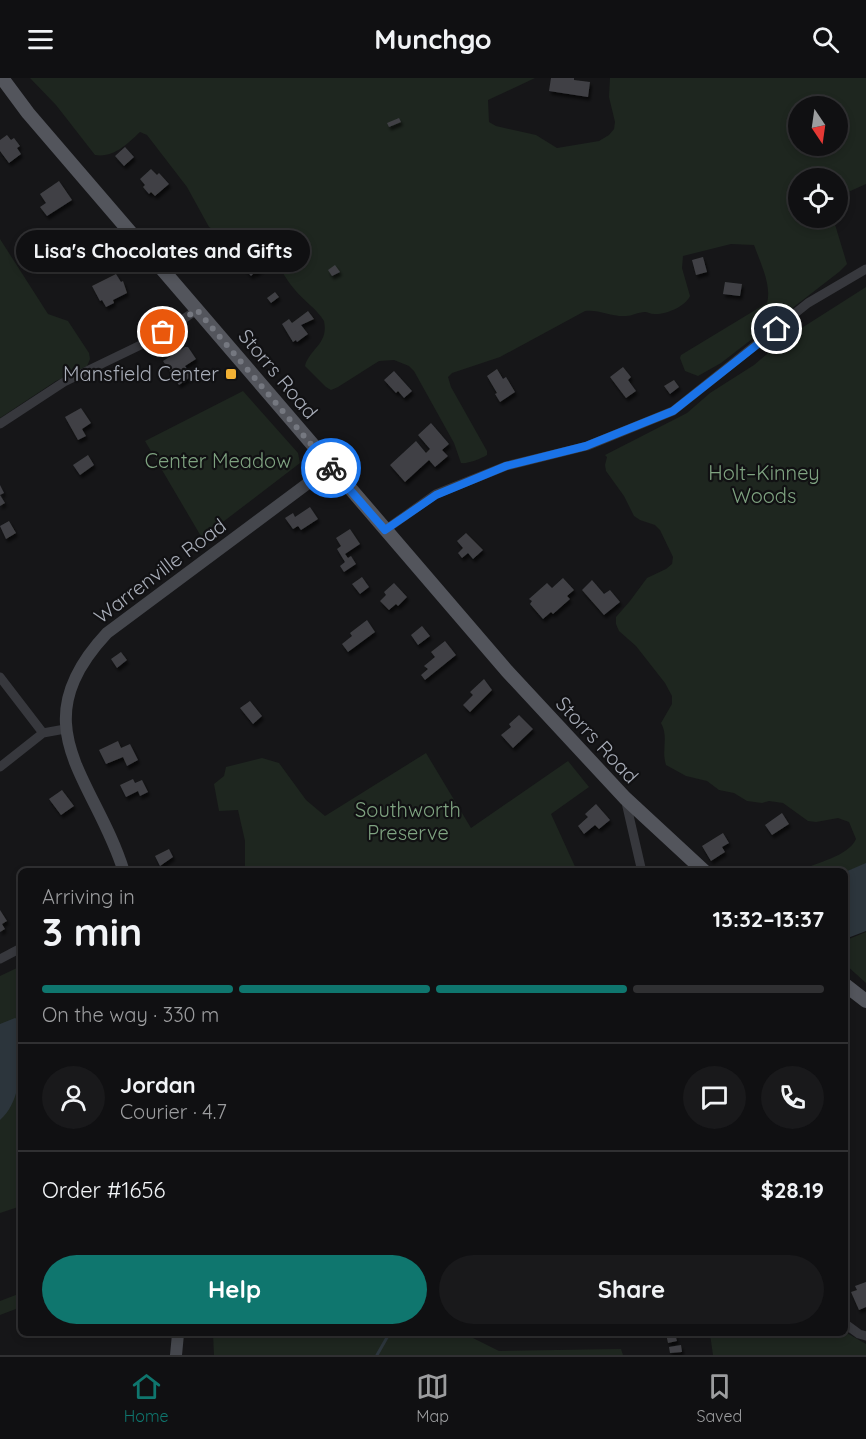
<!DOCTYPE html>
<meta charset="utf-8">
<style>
body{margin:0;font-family:Quicksand,sans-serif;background:#19191b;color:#f1f3f6;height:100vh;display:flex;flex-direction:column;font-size:22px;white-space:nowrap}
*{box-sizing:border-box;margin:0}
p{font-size:20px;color:#9c9d9f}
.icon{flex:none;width:33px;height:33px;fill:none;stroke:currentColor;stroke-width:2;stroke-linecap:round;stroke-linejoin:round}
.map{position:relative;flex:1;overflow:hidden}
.sheet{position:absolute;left:18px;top:790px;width:830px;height:468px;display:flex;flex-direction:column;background:#101012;border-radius:9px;box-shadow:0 3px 9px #0003,0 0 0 2px #303032}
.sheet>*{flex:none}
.needle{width:39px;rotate:167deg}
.controls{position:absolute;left:788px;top:18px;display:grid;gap:12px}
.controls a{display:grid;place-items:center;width:60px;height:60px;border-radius:50%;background:#101012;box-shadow:0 3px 9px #0003,0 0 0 2px #303032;font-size:30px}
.pin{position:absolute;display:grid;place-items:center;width:51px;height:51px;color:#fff;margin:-26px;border:3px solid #fff;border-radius:50%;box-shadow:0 2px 6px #0007}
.courier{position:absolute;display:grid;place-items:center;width:60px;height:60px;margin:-30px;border:4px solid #1a73e8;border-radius:50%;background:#fff;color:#222;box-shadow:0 2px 8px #0007}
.bubble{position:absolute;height:42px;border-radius:21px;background:#101012;box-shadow:0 3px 9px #0003,0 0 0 2px #303032;font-size:20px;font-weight:700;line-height:42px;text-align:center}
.headline em{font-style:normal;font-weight:700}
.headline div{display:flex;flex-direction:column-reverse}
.headline{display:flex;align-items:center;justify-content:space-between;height:102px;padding:0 24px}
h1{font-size:39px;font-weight:700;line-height:45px}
.bar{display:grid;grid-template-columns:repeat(4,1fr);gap:9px 6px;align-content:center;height:72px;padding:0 24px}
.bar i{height:8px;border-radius:4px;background:#303032}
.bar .on{background:#0f766e}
.bar p{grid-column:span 4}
.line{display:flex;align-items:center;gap:15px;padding:0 24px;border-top:2px solid #303032}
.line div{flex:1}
.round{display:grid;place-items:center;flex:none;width:63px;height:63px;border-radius:32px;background:#19191b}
.button{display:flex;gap:12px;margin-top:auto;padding:12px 24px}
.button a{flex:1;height:69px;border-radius:36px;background:#0f766e;color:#fff;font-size:24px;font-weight:700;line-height:69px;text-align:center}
.button a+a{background:#19191b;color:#f1f3f6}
header{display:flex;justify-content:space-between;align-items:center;height:78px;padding:0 24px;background:#101012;font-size:27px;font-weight:700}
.tab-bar{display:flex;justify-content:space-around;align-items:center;height:84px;border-top:2px solid #303032;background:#101012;font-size:16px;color:#9c9d9f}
.tab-bar a{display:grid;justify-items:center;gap:3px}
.tab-bar .on{color:#0f766e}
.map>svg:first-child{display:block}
.green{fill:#1e261f;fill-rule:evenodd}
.water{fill:#2c353c}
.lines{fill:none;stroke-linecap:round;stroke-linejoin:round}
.stream{stroke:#2c353c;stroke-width:3}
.building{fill:#404145;filter:url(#shadow)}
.street{stroke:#37383d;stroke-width:9}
.secondary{stroke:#45474d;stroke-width:12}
.primary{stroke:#53555c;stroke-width:14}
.done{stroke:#757880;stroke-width:6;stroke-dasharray:0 10.8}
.route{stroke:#1a73e8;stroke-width:8}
.poi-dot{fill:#f2b134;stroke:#111113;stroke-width:2}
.labels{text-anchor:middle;stroke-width:4.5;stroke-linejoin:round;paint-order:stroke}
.poi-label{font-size:20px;fill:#a8adb8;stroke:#111113;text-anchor:end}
.street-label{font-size:20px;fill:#a8adb8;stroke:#111113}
.park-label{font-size:20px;fill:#7fa381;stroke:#111113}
</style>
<header><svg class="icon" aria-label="menu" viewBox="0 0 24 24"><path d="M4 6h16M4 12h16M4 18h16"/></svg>Munchgo<svg class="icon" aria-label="search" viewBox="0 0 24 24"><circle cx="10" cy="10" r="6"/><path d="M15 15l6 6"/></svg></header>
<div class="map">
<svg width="866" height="1277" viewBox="0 0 866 1277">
<defs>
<filter id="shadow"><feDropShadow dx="2" dy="3.5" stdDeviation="1.5" flood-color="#0009"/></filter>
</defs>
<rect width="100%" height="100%" fill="#161618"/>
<path class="green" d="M30 0H535L488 22 489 44 496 48 536 57 557 70 599 63 609 57 614 51 615 44 609 19 610 0H866V106L837 119V100H798V140H833L847 186 839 194 721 285 698 298 685 293 680 280 681 277 767 225C772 207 760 184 754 167L731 166 683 178 682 190 690 218C685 229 665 237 654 236 650 236 648 234 645 234 638 234 632 238 626 238 612 239 598 231 585 233L500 279 452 295 448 299 451 309 487 373V377C480 381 468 386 461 385L454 365 414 293 409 288 394 282 379 283 338 309 331 312 326 309 305 288C309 271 329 266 324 243 317 231 304 223 295 212 281 196 276 177 255 165L241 170 230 161 209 149 187 109 147 57 140 54C127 66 114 80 95 77L56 27ZM798 28H837V68H798Z
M0 161 48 236 68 243 89 275 90 281 87 288 56 303 0 340Z
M866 209V786L845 794 800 793C816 784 848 779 856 761L849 744 838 740 816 744 808 743 783 725 769 723 762 725 747 723 734 715 719 712 707 703 686 698 666 687C661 672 669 659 661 645L672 626V618L665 605 636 568 619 553 616 546V539L630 523 647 500 666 491 672 486 673 479 660 452 655 447 640 442 634 438 624 418 606 393 605 387 607 379 605 377 687 335 710 315 754 287 786 260Z
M243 313 298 375 300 385 202 460 145 363Z
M426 675 471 750 568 683 589 709 551 736 577 793H236L245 788V763L238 732 219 733 214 706 224 698 226 689 262 680 279 685 306 722 325 738Z
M866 854V905L845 886 844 863Z
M21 888V1128L0 1135V898Z
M21 1215V1229L0 1237V1223Z
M845 1254 866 1266V1277H713L710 1256H844Z
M213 1256H465L499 1273 621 1271 623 1277H214Z"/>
<path class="water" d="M866 785V853L845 861V794Z
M15 940 21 943C21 974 25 1020 0 1042V946Z"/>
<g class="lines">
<path class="stream" d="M377 1277 389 1256"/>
</g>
<path class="building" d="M551 0H574V2L590 4 588 19 549 13Z
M399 40 401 44 389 49 387 45Z
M7 57 11 62 14 60 20 68 17 70 21 76 9 85 0 73V62Z
M125 69 134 79 124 88 115 78Z
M151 91 157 97 159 95 169 106 155 118 151 114 149 116 143 109 145 107 140 101Z
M59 103 72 122 47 138 40 129 46 125 40 116Z
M81 150 92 166 65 181 58 170 62 168 59 164Z
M261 173 270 184 255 196 254 195 251 198 244 190 247 187 246 186Z
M703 179 707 194 696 197 692 182Z
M335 187 340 194 332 198 328 192Z
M116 196 121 204 123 203 127 215 113 222 114 225 106 229 102 222 100 223 92 208Z
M725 204 742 206 740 218 723 216Z
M275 214 279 219 271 225 267 220Z
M308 233 314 241 301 247 308 256 297 264 296 262 293 264 282 246 289 241 292 245Z
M185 269H188L196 281 185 288 192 298 179 307 163 283Z
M623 289 631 299 628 302 636 313 626 320 610 299Z
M497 291 503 301 506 299 515 314 500 324 495 316 497 315 487 298Z
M394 293 412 313 404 320 398 313 396 315 384 302Z
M674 302 679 309 670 316 664 308Z
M81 330 91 345 82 351 86 358 78 362 65 339Z
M431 345 449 366 442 372 448 378 435 389 429 382 405 404 390 387 416 363 426 375 430 371 418 357Z
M88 377 94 387 80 397 73 387Z
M0 407 4 415 0 417 5 425 0 428Z
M310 429 318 441 301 452 298 448 293 451 285 440 293 435 295 439Z
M9 443 16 455 6 461 0 448Z
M350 451 360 466 345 476 348 480 351 478 356 486 344 494 340 488 345 484 337 471 341 468 336 460Z
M466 455 483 472 473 481 468 475 462 480 458 475 463 470 457 463Z
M362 499 369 509 360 516 352 506Z
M563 500 574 512 567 518 570 521 553 536 551 534 543 541 530 526 532 523 529 521 547 505 552 510Z
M592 502 604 516 610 512 620 524 604 537 582 512Z
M394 505 407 519 398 528 396 526 389 532 380 523 386 517 384 514Z
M367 542 375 554 348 574 342 566 352 558 350 555Z
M422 548 430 558 418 567 411 557Z
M445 563 456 577 425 602 421 597 428 591 424 588 435 579 431 574Z
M121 574 127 582 117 590 111 581Z
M484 601 492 612 470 634 463 627 473 617 470 614Z
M250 623 262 638 253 646 240 630Z
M519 637 533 651 513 670 501 657 511 649 509 646Z
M118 663 121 670 130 666 138 682 127 688 123 679 106 686 99 672Z
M133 701 135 705 142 702 148 714 140 718 138 713 126 719 120 707Z
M62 712 74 728 61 737 49 721Z
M596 726 610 742 599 751 595 747 584 756 578 748 588 739 585 736Z
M782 735 789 746 772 757 765 747Z
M723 755 729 765 722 769 725 774 711 783 702 768Z
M169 771 173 779 160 788 155 778Z
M0 832 7 843 2 846 5 851 0 854Z
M866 1204V1229L859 1232 851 1214 857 1212 855 1208Z
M666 1256H675L677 1263 668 1265Z
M681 1267 682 1274 670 1275 669 1269Z"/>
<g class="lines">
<path class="street" d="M0 346 64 304 151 262 197 232
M385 452 436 416 506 388 587 368 673 333 808 225 866 191
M0 599 43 655
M0 689 43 655 65 651
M625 720 642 794
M0 881 21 870
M844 1245 859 1256 866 1258"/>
<path class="secondary" d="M124 794C95 700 19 649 107 555L315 400 328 386
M176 1277 178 1256"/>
<path class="primary" d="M2 0 28 35 507 593 625 720 705 794
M844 906 866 923"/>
</g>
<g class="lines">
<path class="done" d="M163 254 197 232 331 390"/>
<path class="route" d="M331 390 385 452 436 417 506 388 586 368 673 333 777 251"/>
</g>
<rect class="poi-dot" x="225" y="290" width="12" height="12" rx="3"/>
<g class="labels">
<g class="poi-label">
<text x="219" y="303">Mansfield Center</text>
</g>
<g class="street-label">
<text transform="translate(278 296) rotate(50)" y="7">Storrs Road</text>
<text transform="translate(160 493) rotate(-37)" y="7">Warrenville Road</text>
<text transform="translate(597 662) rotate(47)" y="7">Storrs Road</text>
</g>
<g class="park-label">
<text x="218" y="390">Center Meadow</text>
<text x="764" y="402">Holt–Kinney<tspan x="764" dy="23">Woods</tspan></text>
<text x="408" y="739">Southworth<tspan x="408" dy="23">Preserve</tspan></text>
</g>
</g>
</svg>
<div class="controls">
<a><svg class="needle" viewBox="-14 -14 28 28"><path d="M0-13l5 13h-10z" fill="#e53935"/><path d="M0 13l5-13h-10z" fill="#9c9d9f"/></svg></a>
<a><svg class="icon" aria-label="locate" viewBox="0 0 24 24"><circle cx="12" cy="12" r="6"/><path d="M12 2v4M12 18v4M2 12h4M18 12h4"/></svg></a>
</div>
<div class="pin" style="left:163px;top:254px;background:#ea580c"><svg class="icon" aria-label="bag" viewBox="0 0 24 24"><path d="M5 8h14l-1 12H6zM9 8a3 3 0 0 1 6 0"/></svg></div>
<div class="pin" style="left:777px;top:251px;background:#1f2937"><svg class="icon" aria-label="home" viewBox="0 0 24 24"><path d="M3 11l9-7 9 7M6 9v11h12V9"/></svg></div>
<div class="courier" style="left:331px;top:390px"><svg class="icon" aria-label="bike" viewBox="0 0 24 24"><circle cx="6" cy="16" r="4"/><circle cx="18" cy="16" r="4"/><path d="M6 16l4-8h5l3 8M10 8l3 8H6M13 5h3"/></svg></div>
<div class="bubble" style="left:16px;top:152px;width:294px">Lisa's Chocolates and Gifts</div>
<section class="sheet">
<div class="headline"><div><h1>3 min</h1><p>Arriving in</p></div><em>13:32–13:37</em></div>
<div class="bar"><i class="on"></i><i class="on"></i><i class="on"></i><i></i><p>On the way · 330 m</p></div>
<div class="line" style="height:108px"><a class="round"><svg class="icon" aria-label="person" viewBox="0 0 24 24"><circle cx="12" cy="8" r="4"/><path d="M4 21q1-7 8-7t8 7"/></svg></a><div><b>Jordan</b><p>Courier · 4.7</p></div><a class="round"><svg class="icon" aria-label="chat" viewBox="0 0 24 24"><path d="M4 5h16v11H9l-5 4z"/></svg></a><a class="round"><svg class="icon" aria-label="phone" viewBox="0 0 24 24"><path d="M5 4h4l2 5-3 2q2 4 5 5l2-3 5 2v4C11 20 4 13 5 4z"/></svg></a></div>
<div class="line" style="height:78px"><div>Order #1656</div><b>$28.19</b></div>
<div class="button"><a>Help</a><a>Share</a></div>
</section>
</div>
<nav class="tab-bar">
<a class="on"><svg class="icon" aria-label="home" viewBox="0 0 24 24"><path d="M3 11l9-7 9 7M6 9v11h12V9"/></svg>Home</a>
<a><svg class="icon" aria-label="map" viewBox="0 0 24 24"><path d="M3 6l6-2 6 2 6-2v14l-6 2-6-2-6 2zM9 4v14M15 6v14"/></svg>Map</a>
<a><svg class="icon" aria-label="saved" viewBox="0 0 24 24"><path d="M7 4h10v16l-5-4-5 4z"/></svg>Saved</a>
</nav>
